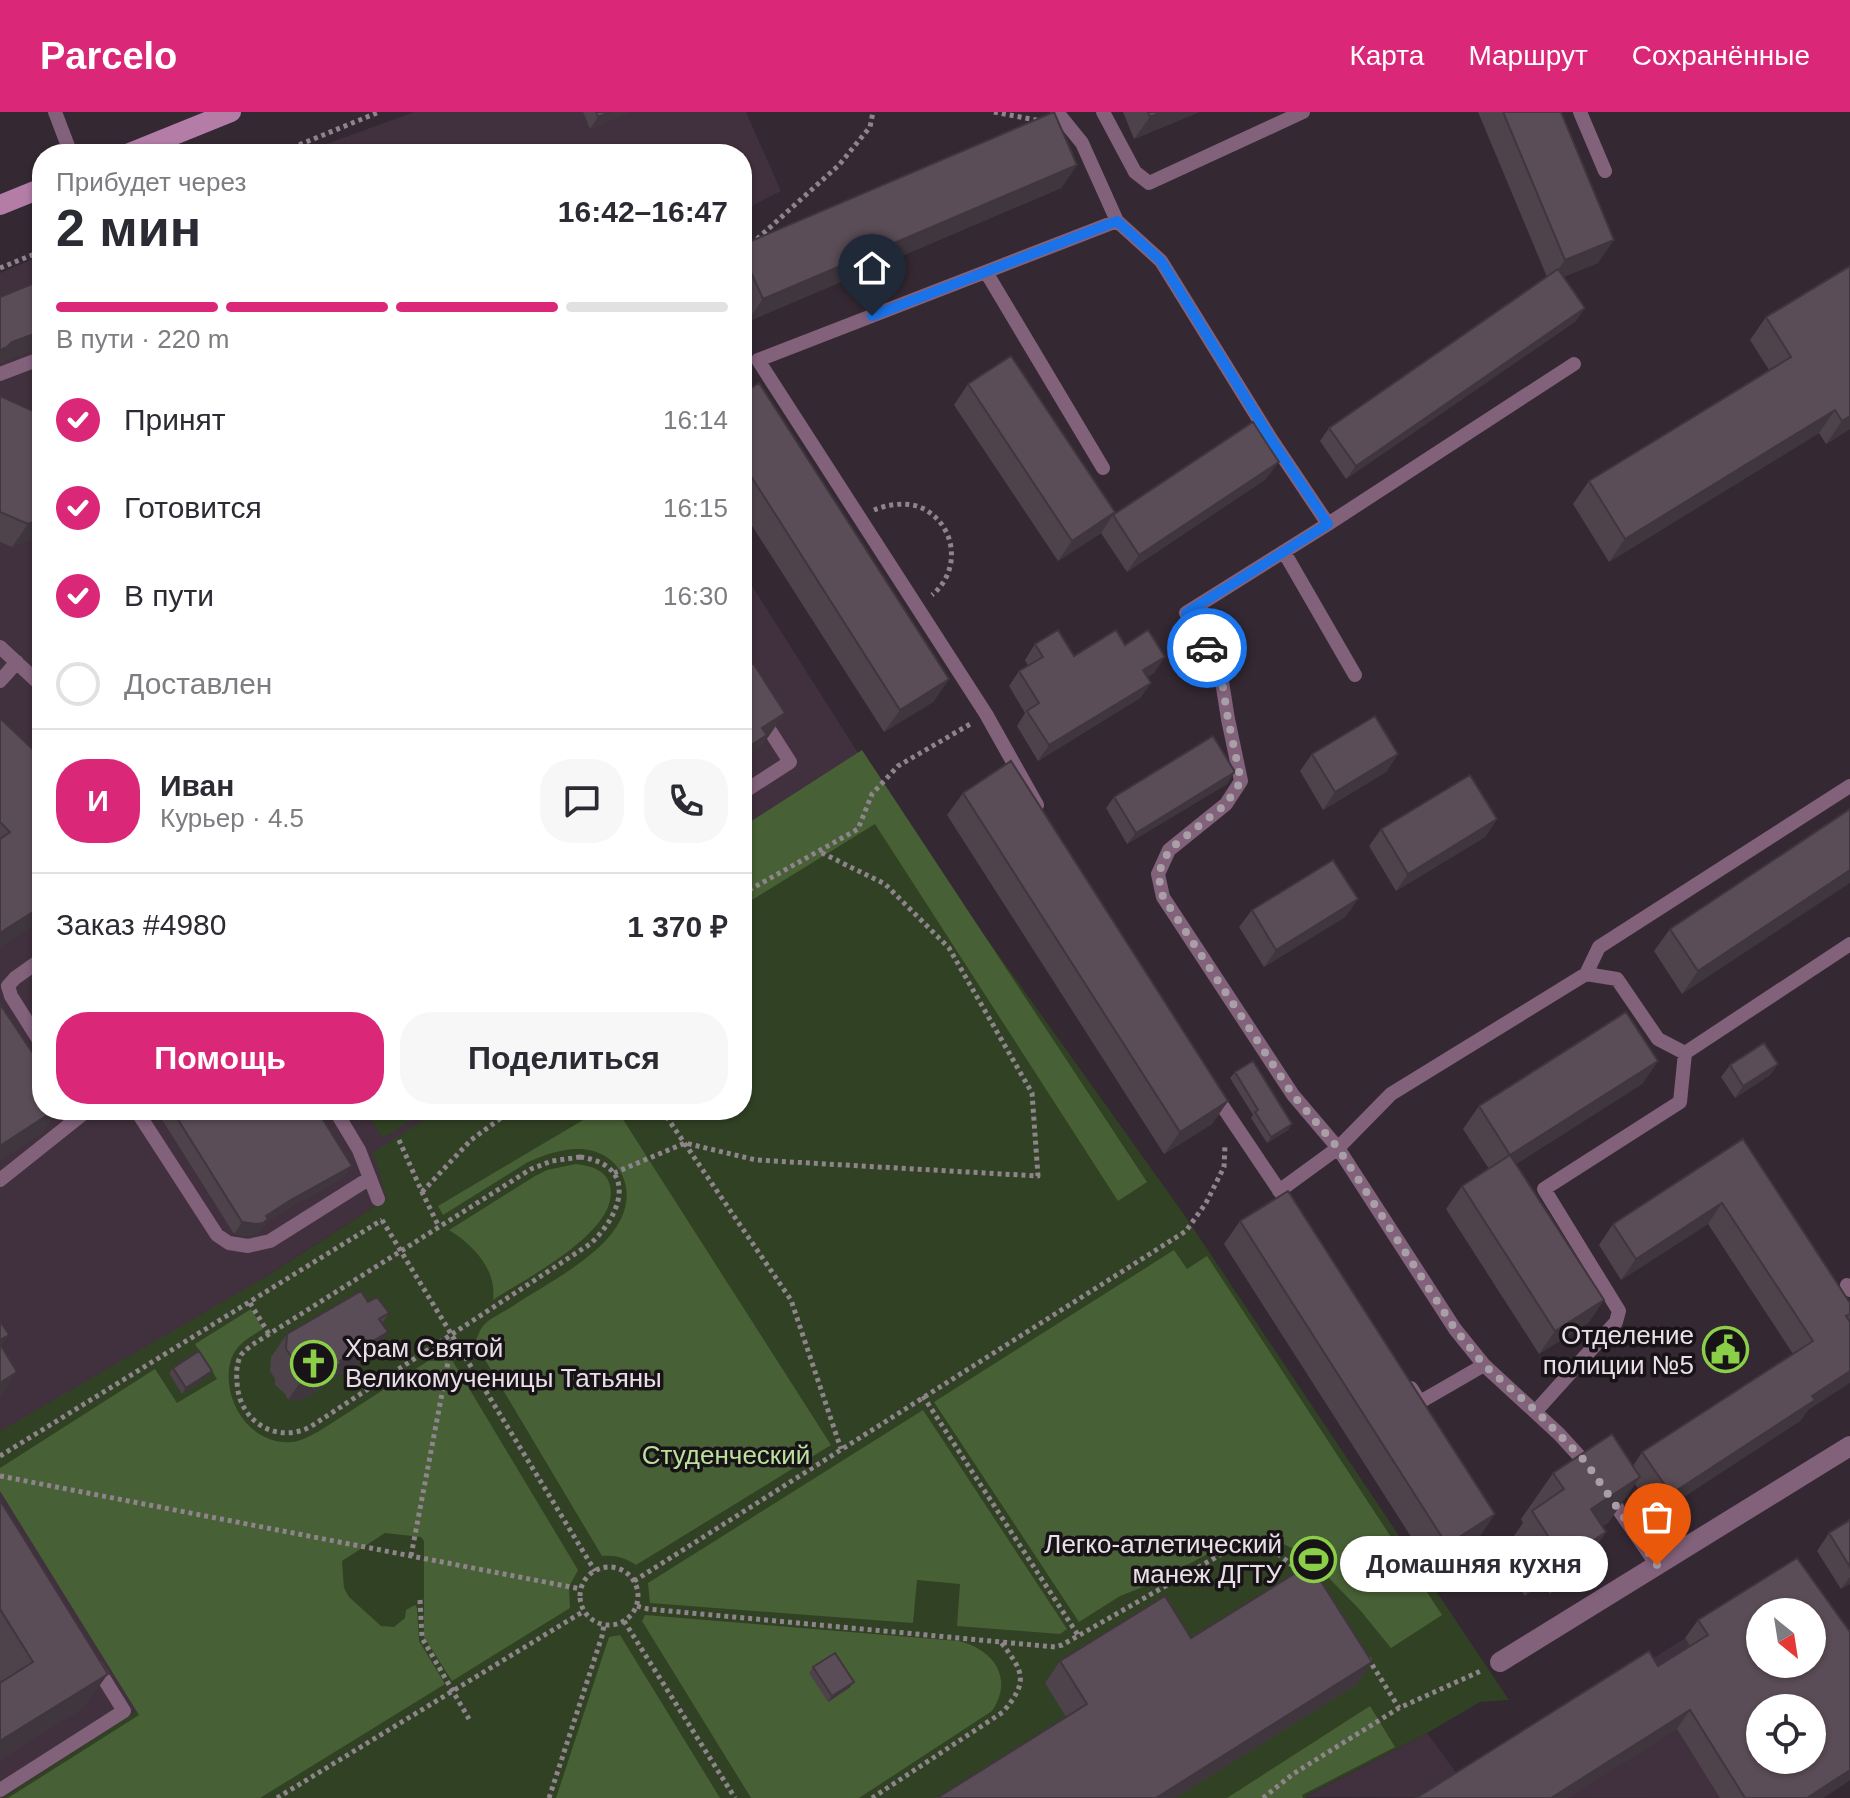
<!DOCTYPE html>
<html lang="ru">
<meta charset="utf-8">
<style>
body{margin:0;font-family:Helvetica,sans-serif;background:#f7f7f7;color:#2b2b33;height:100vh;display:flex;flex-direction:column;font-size:30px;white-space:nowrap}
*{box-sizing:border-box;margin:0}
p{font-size:26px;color:#7c7c81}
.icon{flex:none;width:44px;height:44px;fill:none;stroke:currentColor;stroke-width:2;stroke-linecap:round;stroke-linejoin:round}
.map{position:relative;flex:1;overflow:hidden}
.drawer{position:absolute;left:32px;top:32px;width:720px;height:976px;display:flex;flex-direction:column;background:#fff;border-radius:32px;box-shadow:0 2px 6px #0004}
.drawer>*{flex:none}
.needle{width:52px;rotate:150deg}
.fabs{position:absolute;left:1746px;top:1486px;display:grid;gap:16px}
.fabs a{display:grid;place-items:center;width:80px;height:80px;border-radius:50%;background:#fff;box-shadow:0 2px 6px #0004;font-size:40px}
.pin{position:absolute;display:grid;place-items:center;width:68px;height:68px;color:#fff;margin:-82px -34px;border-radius:50% 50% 50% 0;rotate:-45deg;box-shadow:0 0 8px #0007}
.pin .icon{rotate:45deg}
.courier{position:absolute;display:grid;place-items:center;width:80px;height:80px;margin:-40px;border:6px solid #1a73e8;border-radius:50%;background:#fff;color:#222;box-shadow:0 2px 10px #0007}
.bubble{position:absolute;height:56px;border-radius:28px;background:#fff;box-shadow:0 2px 6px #0004;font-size:26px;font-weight:600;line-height:56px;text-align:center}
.headline em{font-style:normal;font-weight:600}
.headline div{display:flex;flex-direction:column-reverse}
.headline{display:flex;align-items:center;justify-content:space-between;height:136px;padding:0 24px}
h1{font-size:52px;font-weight:600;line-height:60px}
.bar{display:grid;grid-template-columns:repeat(4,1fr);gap:12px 8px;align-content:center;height:96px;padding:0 24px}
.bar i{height:10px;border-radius:6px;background:#e1e1e2}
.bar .active{background:#db2777}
.bar p{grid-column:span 4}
.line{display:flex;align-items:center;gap:20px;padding:0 24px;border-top:2px solid #e1e1e2}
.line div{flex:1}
.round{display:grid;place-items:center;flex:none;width:84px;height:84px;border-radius:32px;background:#f7f7f7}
ol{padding:0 24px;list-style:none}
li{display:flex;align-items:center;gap:24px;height:88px}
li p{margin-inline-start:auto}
li .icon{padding:8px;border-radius:50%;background:#db2777;color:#fff;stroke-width:4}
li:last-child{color:#7c7c81}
li i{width:44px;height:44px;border:4px solid #e1e1e2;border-radius:50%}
.primary-button{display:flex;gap:16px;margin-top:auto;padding:16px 24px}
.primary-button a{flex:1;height:92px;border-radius:32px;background:#db2777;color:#fff;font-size:32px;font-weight:600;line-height:92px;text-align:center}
.primary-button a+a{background:#f7f7f7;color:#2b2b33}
header{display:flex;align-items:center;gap:48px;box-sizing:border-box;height:112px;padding:0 40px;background:#db2777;color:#fff}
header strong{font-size:38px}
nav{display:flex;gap:44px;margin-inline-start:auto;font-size:28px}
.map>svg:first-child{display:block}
.built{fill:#41303d;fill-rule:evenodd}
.green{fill:#314124}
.forest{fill:#486035}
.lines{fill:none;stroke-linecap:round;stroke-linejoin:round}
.path{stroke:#8e848c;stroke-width:5;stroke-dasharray:4 4;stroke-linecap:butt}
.lane{stroke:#82617b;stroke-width:14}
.street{stroke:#82617b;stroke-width:20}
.secondary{stroke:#b37da8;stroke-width:20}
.wall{fill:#4e424b}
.shaded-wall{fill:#40363d}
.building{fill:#5b4d57;stroke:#40363d;stroke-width:2;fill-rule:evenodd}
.done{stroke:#a9a0a7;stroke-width:8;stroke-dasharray:0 14.4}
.route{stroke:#1a73e8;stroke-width:10}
.labels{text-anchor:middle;stroke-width:7;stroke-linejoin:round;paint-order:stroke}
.poi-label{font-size:26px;fill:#e8e0e6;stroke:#181317;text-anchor:end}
.park-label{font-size:26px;fill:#bae09b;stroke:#181317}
</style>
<header>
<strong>Parcelo</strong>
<nav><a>Карта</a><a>Маршрут</a><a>Сохранённые</a></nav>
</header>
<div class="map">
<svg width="1850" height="1686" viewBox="0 0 1850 1686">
<rect width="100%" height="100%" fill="#342832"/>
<path class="built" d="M414 0H746L781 79 742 99V42H299Z
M42 143V998H523L0 1337V161Z
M742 458 889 690 742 783Z
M0 1374 140 1597 2 1686H0Z
M1784 1465 1760 1500V1552H1812L1823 1686 1305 1685 1427 1621 1460 1666ZM1760 1596H1812V1648H1760Z"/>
<path class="green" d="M889 690 1183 1101 1509 1588 1480 1590 1427 1621 1306 1684V1686H2L140 1597 0 1374V1319L267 1164 386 1087 378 1055 372 1041 439 998H742V783Z
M365 998H427L383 1026Z"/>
<path class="forest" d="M862 638 1147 1070 1118 1089 875 712 742 794V715Z
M600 998H617L831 1333 636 1453C625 1446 616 1443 602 1444L475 1231C477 1226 479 1219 483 1214 489 1206 504 1200 513 1194 547 1171 602 1145 621 1107 637 1074 618 1039 581 1037 563 1036 544 1043 528 1050L443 1103 438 1094Z
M576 1052C591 1054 607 1058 610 1074 621 1119 524 1167 493 1188 497 1157 473 1133 449 1118L535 1064 547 1058Z
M1174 1138 1187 1157 1207 1144 1442 1503 1391 1536 1360 1498 1326 1463 1296 1438 1270 1426 1256 1424 1234 1428 1153 1471 1120 1484 1079 1510 934 1290Z
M251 1197 263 1217C253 1223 240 1230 234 1241 229 1249 228 1262 229 1271 232 1303 258 1333 292 1330 302 1329 312 1323 321 1318L428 1249 452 1248 578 1458 569 1475 570 1496 452 1569 424 1525V1429L421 1425 385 1421 342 1449 344 1476 349 1485 381 1514 394 1515 405 1506 406 1498 415 1493 417 1496 419 1529 445 1572 260 1686H8L139 1603 0 1379V1356L155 1257 177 1291 217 1267 195 1232Z
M923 1298 1067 1517 1060 1522 957 1514 960 1472 917 1468 913 1511 650 1491 648 1471Z
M645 1503 959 1529C994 1538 1014 1566 992 1599L859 1686H751L642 1509Z
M620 1523 720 1686H556L609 1525Z
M1370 1594 1395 1635 1302 1683 1303 1686H1227Z"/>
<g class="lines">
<path class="path" d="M994 0 1041 9
M277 42 379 0
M757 127 839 53 870 15 873 0
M0 156 42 139
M874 398C888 392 910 389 924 397 957 415 961 459 932 483
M742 782 858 717 872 682 898 654 972 611
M662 998 791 1188 841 1337
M399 1028 422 1080 439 1115
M580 1045C639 1053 622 1103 590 1132L310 1315C274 1333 237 1307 237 1268 236 1260 237 1250 241 1243 245 1238 251 1234 255 1231L531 1057 552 1049Z
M614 1061 685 1031 756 1048 1038 1064 1032 981 949 836 885 772 818 739
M422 1080 471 1028 512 998
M382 1108 595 1459
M250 1191 269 1222
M923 1284 1078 1523
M0 1344 382 1108
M0 1364 581 1477
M411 1444 453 1224
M580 1484a29 29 0 1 1 58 0a29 29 0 1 1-58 0Z
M634 1469 1186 1119 1206 1091 1224 1055 1225 1033
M420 1488 422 1526 469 1607
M637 1494 648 1497 1055 1535 1062 1533 1232 1436 1249 1430 1277 1441 1303 1462
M624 1509 735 1686
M1368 1546 1399 1596
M277 1686 584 1499
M549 1686 602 1524 604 1513
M872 1686 1003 1600C1029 1569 1024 1560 1000 1529
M1263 1686 1293 1662 1399 1596 1483 1558"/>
<path class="lane" d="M55 0 71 42
M1057 0 1082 31 1117 109 1161 149 1271 327 1328 412
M1103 0 1135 60 1149 71 1303 0
M1580 0 1605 59
M986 160 1103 356
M0 262 42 246
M1284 440 1355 563
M0 535 42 574
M0 569 17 550
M742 575 790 650 742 681
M1037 693 986 602 758 248 1117 109
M42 847 15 866 8 874 11 884 42 933
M1586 862 1617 867 1658 927 1685 941
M1685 941 1850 832
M1213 980 1291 1096
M136 998 217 1123 229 1131 248 1134 270 1129 370 1066
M335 998 359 1038 378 1087
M0 1068 84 1001 82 998
M1279 1079 1338 1036 1293 983 1163 785 1158 762 1169 738 1226 692 1241 669 1228 607 1220 557 1186 501 1328 412 1574 252
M1847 1173 1850 1178
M1411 1276 1420 1290 1484 1253
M1536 1299 1616 1210 1619 1199 1544 1077 1680 990 1685 941
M1591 1357 1559 1322 1484 1253 1455 1217 1338 1036 1391 982 1586 862 1599 835 1850 674
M1607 1381 1657 1453
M0 1678 124 1599 96 1554"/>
<path class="street" d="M1500 1550 1850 1334"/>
<path class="secondary" d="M127 42 231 0
M0 93 42 76"/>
</g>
<path class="wall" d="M583 0H630L590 17Z
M1123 0H1199L1134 27Z
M1478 0H1561L1598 151 1563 165 1576 209 1346 367 1320 329 1329 316 1547 165Z
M1077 53 1061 76 747 210 742 199V133Z
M1766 205 1850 317 1826 332 1819 321 1609 450 1573 392 1589 369 1769 258 1750 228Z
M968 272 1113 403 1266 367 1127 460 1101 421 1058 449 954 293Z
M742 282 949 567 933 590 884 620 742 398Z
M0 284 42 303V423L12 435 0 430Z
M1035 532 1074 544 1125 533 1154 561 1147 565 1151 571 1140 586 1038 649 1017 614 1025 601 1009 574 1019 559 1028 554 1025 548Z
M0 606 42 646 0 836Z
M1312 642H1398L1386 660 1323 698 1300 659Z
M1227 672 1127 732 1106 696 1114 685Z
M963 681 1228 989 1212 1012 1164 1042 947 703Z
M1850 697 1682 882 1654 839 1670 817Z
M1497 707 1485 725 1396 779 1369 734 1381 717Z
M1358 787 1345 805 1264 855 1239 815 1252 798Z
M1658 949 1642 972 1516 1052 1604 1188 1588 1211 1539 1242 1446 1097 1462 1074 1489 1057 1463 1017 1479 994Z
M1778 952 1770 963 1735 986 1721 965 1730 953Z
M1235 960 1292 1012 1288 1018 1267 1031 1251 1006 1253 1003 1230 966Z
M156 998H317L344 1066 281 1100 266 1111 260 1119 255 1122 248 1124 234 1122Z
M1743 1027 1850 1191V1206L1808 1298 1800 1309 1656 1403 1635 1372 1608 1411 1602 1414 1606 1420 1574 1466 1550 1482 1543 1472 1525 1484 1499 1445 1523 1411 1521 1407 1553 1361 1633 1354 1642 1340 1793 1242 1708 1112 1621 1168 1599 1133 1613 1112Z
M1240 1109 1495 1402 1479 1425 1431 1456 1224 1132Z
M368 1190 389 1201 382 1211 388 1220 372 1243 330 1268 325 1274 300 1289 288 1288 285 1282 275 1273V1267L270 1259 271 1245 287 1222Z
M173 1256 212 1259 207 1265 182 1282 169 1261Z
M0 1388 84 1595 0 1648V1571L1 1570 0 1568Z
M1850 1408V1472L1841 1477 1817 1439 1829 1421Z
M1698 1508 1850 1520V1668L1823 1686H1720L1677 1617 1567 1686H1416L1658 1554 1690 1534 1685 1526Z
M1191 1526 1372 1550 1356 1573 1175 1686H937L1066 1605 1045 1571 1060 1549Z
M813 1555 854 1570 849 1576 828 1590 809 1561Z"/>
<path class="shaded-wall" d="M610 0H630L590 17 598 5Z
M1161 0H1199L1134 27 1150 5Z
M1077 53 1061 76 747 210 763 187Z
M1614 128 1598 151 1549 171 1565 148Z
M1585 196 1576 209 1346 367 1356 354Z
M42 219V237H38L0 251V238L12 230Z
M1835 298 1819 321 1609 450 1625 427Z
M1850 304V317L1826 332 1842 309Z
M1279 350 1266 367 1127 460 1139 443Z
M1115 400 1101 421 1058 449 1072 429Z
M42 407V423L12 435 28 412Z
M1165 545 1154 561 1133 573 1143 558Z
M949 567 933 590 884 620 900 598Z
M1151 571 1140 586 1038 649 1049 633Z
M785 601 762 634 757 637 742 657V639L762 616Z
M1398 642 1386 660 1323 698 1335 680Z
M1235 660 1227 672 1127 732 1136 721Z
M1497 707 1485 725 1396 779 1408 762Z
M1850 758V771L1682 882 1698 859Z
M1358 787 1345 805 1264 855 1276 838Z
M42 794V808L0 836V821Z
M1658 949 1642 972 1494 1066 1510 1043Z
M1778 952 1770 963 1735 986 1743 974Z
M1228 989 1212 1012 1164 1042 1180 1020Z
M54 998H59L43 1021 0 1049V1034Z
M1292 1012 1288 1018 1267 1031 1271 1025Z
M352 1054 344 1066 281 1100 266 1111 260 1119 255 1122 248 1124 234 1122 242 1110 266 1104 289 1089Z
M1722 1091 1708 1112 1621 1168 1636 1147Z
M1604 1188 1588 1211 1539 1242 1555 1219Z
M388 1220 372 1243 330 1268 325 1274 300 1289 288 1288 304 1265 340 1249Z
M9 1223 0 1236V1228Z
M212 1259 207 1265 182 1282 186 1276Z
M1850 1259V1271L1808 1298 1800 1309 1656 1403 1671 1382 1812 1284Z
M17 1260 0 1285V1271Z
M1640 1365 1608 1411 1578 1430 1575 1425 1543 1472 1525 1484 1557 1438 1591 1397Z
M1495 1402 1479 1425 1431 1456 1447 1433Z
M1606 1420 1574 1466 1550 1482 1582 1436Z
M1850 1465V1472L1841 1477Z
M1372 1550 1356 1573 1175 1686H1156Z
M108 1562 84 1595 0 1648V1629Z
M854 1570 849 1576 828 1590 832 1584Z
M1690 1598 1677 1617 1567 1686H1551Z
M1850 1658V1668L1823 1686H1807Z"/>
<path class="building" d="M596 0H610L598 5Z
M1054 0 1077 53 763 187 742 140V133Z
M1148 0H1161L1150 5Z
M1503 0H1561L1614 128 1565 148Z
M1850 154V304L1842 309 1835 298 1625 427 1589 369 1791 245 1766 205Z
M1558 157 1585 196 1356 354 1329 316Z
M42 168V219L12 230 7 235 0 238V185Z
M1011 244 1115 400 1072 429 968 272Z
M759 271 949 567 900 598 742 350V282Z
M0 284 42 303V407L28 412 0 400Z
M1253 310 1279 350 1139 443 1113 403Z
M1058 518 1074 544 1116 518 1125 533 1148 518 1165 545 1143 558 1151 571 1049 633 1027 599 1039 591 1019 559 1043 545 1035 532Z
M753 551 785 601 762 616 767 623 742 639V558Z
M1375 604 1398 642 1335 680 1312 642Z
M0 606 42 646V794L0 821V727L10 720 0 710Z
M1213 624 1235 660 1136 721 1114 685Z
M1011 649 1228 989 1180 1020 963 681Z
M1470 663 1497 707 1408 762 1381 717Z
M1850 697V758L1698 859 1670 817Z
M1333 748 1358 787 1276 838 1252 798Z
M0 892 42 955V998H55L0 1034Z
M1626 900 1658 949 1510 1043 1479 994Z
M1764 931 1778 952 1743 974 1730 953Z
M1253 949 1292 1012 1271 1025 1255 1000 1258 998 1235 960Z
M172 998H317L352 1054 289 1089 266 1104 268 1107 263 1111 256 1112 242 1110Z
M1743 1027 1850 1191V1202L1846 1204 1850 1210V1259L1812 1284 1815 1288 1671 1382 1642 1340 1813 1229 1722 1091 1636 1147 1613 1112Z
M1510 1043 1604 1188 1555 1219 1462 1074Z
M1288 1079 1495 1402 1447 1433 1240 1109Z
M361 1179 368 1190 377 1185 389 1201 379 1207 388 1220 340 1249 341 1251 315 1266 304 1265 301 1259 291 1251V1244L286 1237 287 1222Z
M0 1209 9 1223 0 1228Z
M0 1232 17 1260 0 1271Z
M199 1239 212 1259 186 1276 173 1256Z
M1612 1322 1640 1365 1591 1397 1606 1420 1582 1436 1575 1425 1557 1438 1532 1399 1564 1377 1553 1361Z
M0 1388 108 1562 0 1629V1571L33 1550 0 1497Z
M1850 1408V1455L1829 1421Z
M1797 1446 1850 1520V1658L1807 1686H1745L1690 1598 1551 1686H1416L1649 1539 1658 1554 1708 1523 1698 1508ZM1760 1500H1812V1552H1760ZM1760 1596H1812V1648H1760Z
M1310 1452 1372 1550 1156 1686H937L1087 1592 1060 1549 1165 1484 1191 1526Z
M835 1541 854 1570 832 1584 813 1555Z"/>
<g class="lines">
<path class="done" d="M1207 536 1220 557 1228 607 1241 669 1226 692 1169 738 1158 762 1163 785 1293 983 1338 1036 1455 1217 1484 1253 1536 1299 1585 1349 1657 1453"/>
<path class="route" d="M872 204 1117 109 1161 149 1271 327 1328 412 1186 501 1207 536"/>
</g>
<defs>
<symbol id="civic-ring" viewBox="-11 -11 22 22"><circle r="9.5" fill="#181317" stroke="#8bce47" stroke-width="1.5"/><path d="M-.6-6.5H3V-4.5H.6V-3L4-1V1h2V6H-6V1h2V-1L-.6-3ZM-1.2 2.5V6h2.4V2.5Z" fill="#8bce47"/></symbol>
<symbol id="church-ring" viewBox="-11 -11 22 22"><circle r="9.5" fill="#181317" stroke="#8bce47" stroke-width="1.5"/><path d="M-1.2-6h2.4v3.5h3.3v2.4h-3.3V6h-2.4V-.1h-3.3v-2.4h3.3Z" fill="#8bce47"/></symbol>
<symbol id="stadium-ring" viewBox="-11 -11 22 22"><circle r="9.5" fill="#181317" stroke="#8bce47" stroke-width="1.5"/><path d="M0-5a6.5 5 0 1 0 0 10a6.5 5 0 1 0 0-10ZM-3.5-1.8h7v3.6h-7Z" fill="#8bce47"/></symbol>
</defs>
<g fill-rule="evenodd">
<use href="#civic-ring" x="1700" y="1212" width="51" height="51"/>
<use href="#church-ring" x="288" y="1226" width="51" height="51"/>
<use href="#stadium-ring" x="1288" y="1422" width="51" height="51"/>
</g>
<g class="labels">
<g class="poi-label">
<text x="1694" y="1232">Отделение<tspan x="1694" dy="30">полиции №5</tspan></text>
<text x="345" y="1245" text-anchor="start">Храм Святой<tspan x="345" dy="30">Великомученицы Татьяны</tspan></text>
<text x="1282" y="1441">Легко-атлетический<tspan x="1282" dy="30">манеж ДГТУ</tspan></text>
</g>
<g class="park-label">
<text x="726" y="1352">Студенческий</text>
</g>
</g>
</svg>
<div class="fabs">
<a><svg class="needle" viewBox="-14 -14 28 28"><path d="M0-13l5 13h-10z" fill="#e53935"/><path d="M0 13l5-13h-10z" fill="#7c7c81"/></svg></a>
<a><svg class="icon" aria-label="locate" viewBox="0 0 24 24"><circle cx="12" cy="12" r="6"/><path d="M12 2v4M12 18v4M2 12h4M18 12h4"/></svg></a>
</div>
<div class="pin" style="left:1657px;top:1453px;background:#ea580c"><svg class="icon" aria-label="bag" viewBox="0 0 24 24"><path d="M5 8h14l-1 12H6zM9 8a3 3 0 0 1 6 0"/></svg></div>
<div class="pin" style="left:872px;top:204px;background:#1f2937"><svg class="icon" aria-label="home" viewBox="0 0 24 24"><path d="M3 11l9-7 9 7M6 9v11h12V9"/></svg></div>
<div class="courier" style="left:1207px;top:536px"><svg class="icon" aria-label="car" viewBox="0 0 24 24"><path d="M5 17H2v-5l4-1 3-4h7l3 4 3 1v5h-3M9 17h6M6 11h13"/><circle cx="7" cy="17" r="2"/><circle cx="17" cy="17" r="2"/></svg></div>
<div class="bubble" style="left:1340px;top:1424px;width:268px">Домашняя кухня</div>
<section class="drawer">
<div class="headline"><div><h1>2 мин</h1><p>Прибудет через</p></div><em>16:42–16:47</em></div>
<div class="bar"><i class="active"></i><i class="active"></i><i class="active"></i><i></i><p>В пути · 220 m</p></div>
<ol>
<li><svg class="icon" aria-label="check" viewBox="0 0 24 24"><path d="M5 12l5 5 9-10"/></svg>Принят<p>16:14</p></li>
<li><svg class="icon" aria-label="check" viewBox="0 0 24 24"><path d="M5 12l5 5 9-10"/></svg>Готовится<p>16:15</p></li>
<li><svg class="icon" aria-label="check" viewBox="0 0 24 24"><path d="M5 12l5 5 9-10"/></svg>В пути<p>16:30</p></li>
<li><i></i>Доставлен</li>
</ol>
<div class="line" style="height:144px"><b class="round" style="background:#db2777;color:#fff">И</b><div><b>Иван</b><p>Курьер · 4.5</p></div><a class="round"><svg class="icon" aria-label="chat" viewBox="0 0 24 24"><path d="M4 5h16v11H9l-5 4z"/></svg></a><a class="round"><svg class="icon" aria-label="phone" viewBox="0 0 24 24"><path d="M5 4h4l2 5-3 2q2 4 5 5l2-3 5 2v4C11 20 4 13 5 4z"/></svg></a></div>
<div class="line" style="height:104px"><div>Заказ #4980</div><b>1 370 ₽</b></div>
<div class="primary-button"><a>Помощь</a><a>Поделиться</a></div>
</section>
</div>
